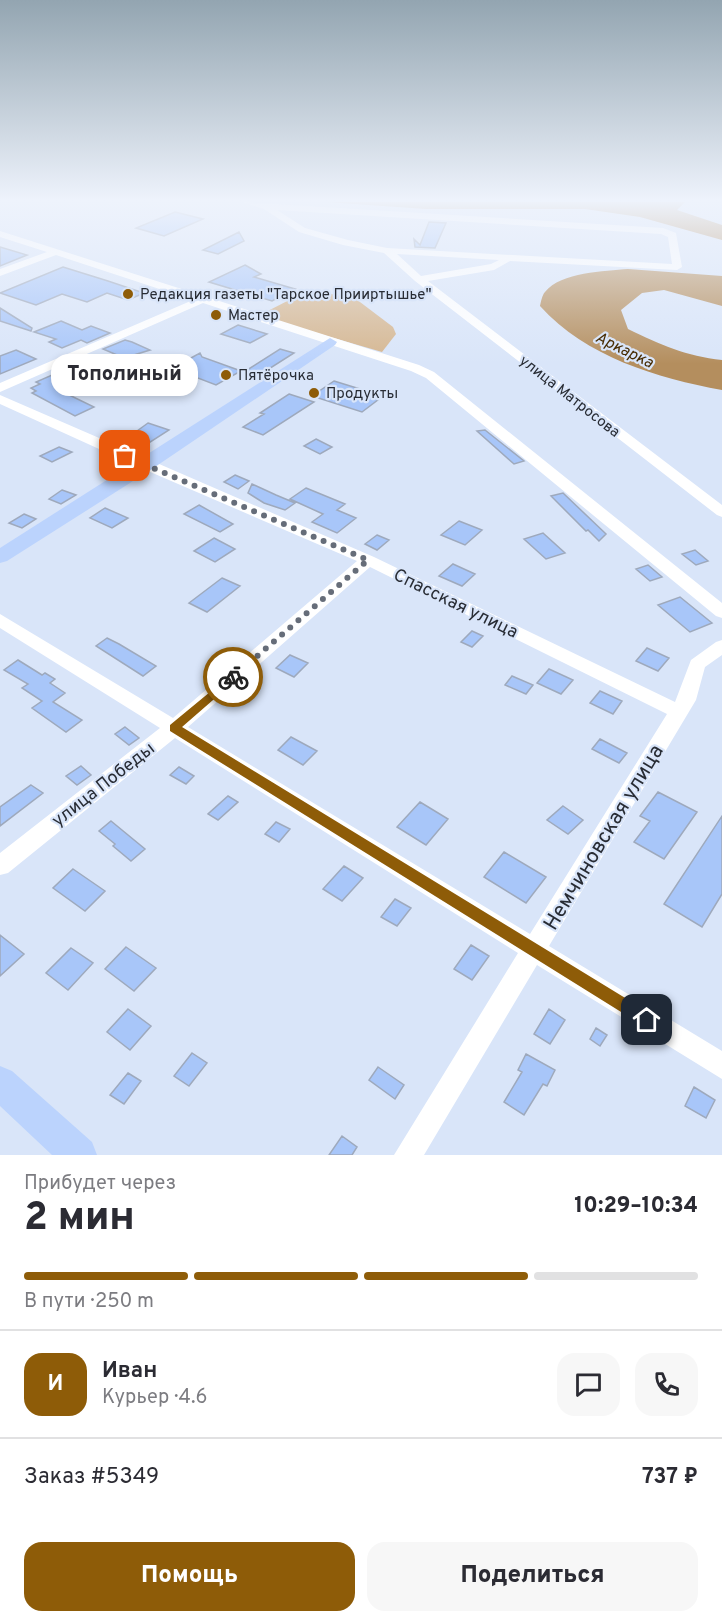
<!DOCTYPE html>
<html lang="ru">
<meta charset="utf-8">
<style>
body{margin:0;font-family:Overpass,sans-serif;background:#f7f7f7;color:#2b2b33;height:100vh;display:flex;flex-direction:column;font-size:22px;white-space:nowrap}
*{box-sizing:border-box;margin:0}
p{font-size:20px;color:#7c7c81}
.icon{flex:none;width:33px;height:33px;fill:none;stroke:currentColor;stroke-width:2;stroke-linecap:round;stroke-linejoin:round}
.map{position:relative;height:1155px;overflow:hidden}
.panel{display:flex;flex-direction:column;background:#fff;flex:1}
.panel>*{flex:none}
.pin{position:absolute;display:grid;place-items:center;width:51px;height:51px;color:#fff;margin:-26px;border-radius:12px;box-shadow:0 3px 9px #0006}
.courier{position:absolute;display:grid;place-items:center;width:60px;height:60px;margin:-30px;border:4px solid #8e5c08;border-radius:50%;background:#fff;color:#222;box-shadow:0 2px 8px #0007}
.bubble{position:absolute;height:42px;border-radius:18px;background:#fff;box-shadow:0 3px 9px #0003;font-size:20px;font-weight:800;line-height:42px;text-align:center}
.head em{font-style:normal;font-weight:800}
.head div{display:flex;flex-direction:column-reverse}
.head{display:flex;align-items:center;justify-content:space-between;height:102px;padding:0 24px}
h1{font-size:39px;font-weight:800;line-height:45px}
.bar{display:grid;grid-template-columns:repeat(4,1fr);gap:9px 6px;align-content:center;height:72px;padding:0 24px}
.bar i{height:8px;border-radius:4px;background:#e1e1e2}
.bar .active{background:#8e5c08}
.bar p{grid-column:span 4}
.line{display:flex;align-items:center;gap:15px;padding:0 24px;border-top:2px solid #e1e1e2}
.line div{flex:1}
.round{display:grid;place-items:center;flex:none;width:63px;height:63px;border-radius:18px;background:#f7f7f7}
.action{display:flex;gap:12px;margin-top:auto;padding:12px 24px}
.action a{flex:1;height:69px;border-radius:18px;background:#8e5c08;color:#fff;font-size:24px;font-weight:800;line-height:69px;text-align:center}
.action a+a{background:#f7f7f7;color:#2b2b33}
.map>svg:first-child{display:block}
.green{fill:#d5b690}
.water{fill:#b48e5e}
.building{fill:#a8c6f9;stroke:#9ea9bc;stroke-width:1.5}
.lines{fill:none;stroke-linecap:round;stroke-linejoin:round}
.minor{fill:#fff;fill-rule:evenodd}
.major{fill:#bbd3fd;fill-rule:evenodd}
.route{fill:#8e5c08}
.done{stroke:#666d79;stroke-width:6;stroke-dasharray:0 10.8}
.poi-dot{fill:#8e5c08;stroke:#d9e5f9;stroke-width:2}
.labels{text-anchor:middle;stroke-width:4.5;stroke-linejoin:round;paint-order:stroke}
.far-poi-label{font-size:15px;fill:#282c34;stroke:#d9e5f9;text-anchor:start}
.far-street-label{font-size:15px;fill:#282c34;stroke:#d9e5f9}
.far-water-label{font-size:16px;font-style:italic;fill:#482d04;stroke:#d9e5f9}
.street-label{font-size:18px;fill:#282c34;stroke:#d9e5f9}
.near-street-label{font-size:21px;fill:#282c34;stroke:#d9e5f9}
</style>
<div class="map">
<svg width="722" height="1155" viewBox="0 0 722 1155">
<rect width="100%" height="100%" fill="#d9e5f9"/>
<path class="green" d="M321 292 356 299 393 327 396 334 382 352 258 316 299 295Z"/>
<path class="water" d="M326 202H685L677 210 722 225V240L640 217 585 209H426Z
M628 269 722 276V306L664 290 642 293 621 310 628 329C661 345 686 356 722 360V390C657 378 586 357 540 306 541 302 542 295 545 292 561 272 605 271 628 269Z"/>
<path class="building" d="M175 212 203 219 164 236 136 228Z
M429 222 446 223 435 248 415 247 414 239 420 245Z
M239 232 244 241 218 254 203 250Z
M0 247 27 255 0 266Z
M245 265 261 274 254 277 295 289 272 301 209 282Z
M63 267 108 281 144 293 128 300 107 293 87 302 62 294 36 305 0 293Z
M0 308 32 328 31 331 0 321Z
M61 321 82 330 91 326 110 333 87 343 81 340 62 348 49 342 56 339 34 332Z
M238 325 267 334 250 343 221 334Z
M125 340 132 342 150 350 124 358 103 349Z
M280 349 294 353 261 374 247 370Z
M16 350 36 359 0 374V356Z
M200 353 202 357 241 371 216 385 185 373 165 384 152 379Z
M75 365 99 376 63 392 94 407 75 416 32 393 36 391 31 388 40 384 36 382Z
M334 381 383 396 362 412 312 396Z
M289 394 314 402 263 435 243 427 264 414 260 413Z
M148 423 169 430 141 448 122 442Z
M485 430 524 461 514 464 477 431Z
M316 439 332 447 320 454 304 446Z
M59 447 72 452 52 462 40 456Z
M235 475 249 481 238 489 224 482Z
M252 484 276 495 295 503 285 510 264 503 248 493Z
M306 488 345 504 337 510 356 518 337 533 312 522 323 514 290 499Z
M62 490 76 495 61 504 49 499Z
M563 493 606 534 599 541 588 530 586 531 551 496Z
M199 505 233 524 220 532 184 514Z
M105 508 128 518 112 528 90 518Z
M24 514 36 519 22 528 9 523Z
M459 521 482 530 465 545 441 535Z
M543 533 565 553 546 559 524 539Z
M377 535 389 540 377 550 365 544Z
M214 538 235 549 215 562 194 551Z
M695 550 708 561 696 565 682 554Z
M453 564 475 574 462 586 439 576Z
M648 565 662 577 650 581 636 569Z
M222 578 240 586 207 612 189 603Z
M680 597 712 623 690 632 658 605Z
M472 631 483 636 472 647 461 642Z
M107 638 119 644 156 666 143 676 96 646Z
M647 648 669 658 658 671 636 661Z
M290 655 308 663 294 677 276 668Z
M18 660 42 675 45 673 55 679 50 683 65 693 53 702 82 720 66 732 32 708 42 701 22 688 28 684 4 670Z
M549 669 573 680 561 694 537 683Z
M512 676 533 685 526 694 505 685Z
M600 691 622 701 613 714 590 703Z
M125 727 139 738 129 745 115 734Z
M291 737 317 751 303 765 278 750Z
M600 739 627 753 619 763 592 749Z
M81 766 91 775 77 785 66 776Z
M179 767 194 776 186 784 170 775Z
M31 785 43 793 0 826V807Z
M658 792 697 812 664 859 634 842 650 821 640 816Z
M228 796 238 802 218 820 208 814Z
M420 802 448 819 426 845 397 827Z
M563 806 583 820 568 834 547 820Z
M722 816V894L702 927 664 904Z
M111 821 145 849 131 861 113 846 115 844 99 831Z
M276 822 290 829 279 842 265 834Z
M504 852 546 877 526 903 484 877Z
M344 866 363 878 342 901 323 889Z
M73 869 105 891 85 911 53 888Z
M395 899 411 908 397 926 381 917Z
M0 935 24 954 0 976Z
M471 945 489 956 472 980 454 969Z
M126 947 156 968 134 991 105 969Z
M71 948 93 963 68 990 46 973Z
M128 1009 151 1026 130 1050 107 1032Z
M549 1009 565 1020 550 1044 534 1034Z
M596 1028 607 1035 600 1046 590 1039Z
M192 1053 207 1063 189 1086 174 1076Z
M526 1054 555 1070 547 1086 543 1084 524 1115 504 1102 522 1072 518 1070Z
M378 1067 404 1085 395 1099 369 1080Z
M128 1073 141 1081 124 1104 110 1095Z
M694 1087 715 1100 706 1118 685 1106Z
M342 1136 357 1147 352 1155H329Z"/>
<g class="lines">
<path class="minor" d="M242 202 663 228 676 233 682 267 677 270 510 261 494 270 428 281 722 505V517L717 515 415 281 384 253 343 245 299 232 264 209ZM277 210 661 234 668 237 672 264 387 248 348 240 305 228ZM397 254 499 260 491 264 421 276Z
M0 231 419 365 434 372 722 603V618L716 616 426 378 411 371 203 303 0 392V383L193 300 56 255 0 276V269L47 252 0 237Z
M0 395 374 557 675 702 691 660 716 642 722 640V655L705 667 696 700 549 946 722 1051V1079L537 965 424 1155H394L518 953 175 738 8 873 0 875V853L160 728 0 628V614L173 718 357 561 141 468 0 404ZM370 567 667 714 530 934 188 727Z"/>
<path class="major" d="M330 338 337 342 335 345 152 469 7 561 0 563V548Z
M0 1066 12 1071 92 1142 97 1155H52L0 1106Z"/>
</g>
<linearGradient id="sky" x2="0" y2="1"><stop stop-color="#93a5b1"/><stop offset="0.55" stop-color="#eef3fc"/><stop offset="1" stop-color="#eef3fc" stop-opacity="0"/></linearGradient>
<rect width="722" height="364" fill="url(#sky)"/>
<path class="route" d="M233 673 238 677 236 680 182 727 653 1015 655 1020 653 1025 647 1027 642 1025 170 731V725Z"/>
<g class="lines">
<path class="done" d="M125 456 368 560 233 677"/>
</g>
<g class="poi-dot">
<circle cx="128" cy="294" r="6"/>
<circle cx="216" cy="315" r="6"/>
<circle cx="226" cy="375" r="6"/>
<circle cx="314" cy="393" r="6"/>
</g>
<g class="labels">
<g class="far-poi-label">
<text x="140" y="299">Редакция газеты "Тарское Прииртышье"</text>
<text x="228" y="320">Мастер</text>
<text x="238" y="380">Пятёрочка</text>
<text x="326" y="398">Продукты</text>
</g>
<g class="far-street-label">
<text transform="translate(570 396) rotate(38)" y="5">улица Матросова</text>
</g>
<g class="far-water-label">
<text transform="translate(625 349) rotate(26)" y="6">Аркарка</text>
</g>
<g class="street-label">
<text transform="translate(456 603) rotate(26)" y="6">Спасская улица</text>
<text transform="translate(103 784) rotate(-38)" y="6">улица Победы</text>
</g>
<g class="near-street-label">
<text transform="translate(603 837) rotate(-59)" y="7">Немчиновская улица</text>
</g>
</g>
</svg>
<div class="pin" style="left:125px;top:456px;background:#ea580c"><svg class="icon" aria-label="bag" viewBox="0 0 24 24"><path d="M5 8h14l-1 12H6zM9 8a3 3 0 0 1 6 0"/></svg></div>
<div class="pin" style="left:647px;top:1020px;background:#1f2937"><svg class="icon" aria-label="home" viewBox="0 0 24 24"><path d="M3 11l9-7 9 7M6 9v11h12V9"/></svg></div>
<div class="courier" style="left:233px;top:677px"><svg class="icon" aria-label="bike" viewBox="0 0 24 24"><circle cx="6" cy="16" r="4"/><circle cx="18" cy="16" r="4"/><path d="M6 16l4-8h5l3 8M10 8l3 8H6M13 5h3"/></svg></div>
<div class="bubble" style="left:51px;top:354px;width:147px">Тополиный</div>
</div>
<section class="panel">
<div class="head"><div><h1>2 мин</h1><p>Прибудет через</p></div><em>10:29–10:34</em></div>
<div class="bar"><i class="active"></i><i class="active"></i><i class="active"></i><i></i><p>В пути · 250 m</p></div>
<div class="line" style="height:108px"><b class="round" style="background:#8e5c08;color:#fff">И</b><div><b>Иван</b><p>Курьер · 4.6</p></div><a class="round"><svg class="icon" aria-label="chat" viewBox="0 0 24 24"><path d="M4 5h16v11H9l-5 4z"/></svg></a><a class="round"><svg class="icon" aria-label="phone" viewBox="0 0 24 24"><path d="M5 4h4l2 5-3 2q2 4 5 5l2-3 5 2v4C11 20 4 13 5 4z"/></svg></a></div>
<div class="line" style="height:78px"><div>Заказ #5349</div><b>737 ₽</b></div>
<div class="action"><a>Помощь</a><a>Поделиться</a></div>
</section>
